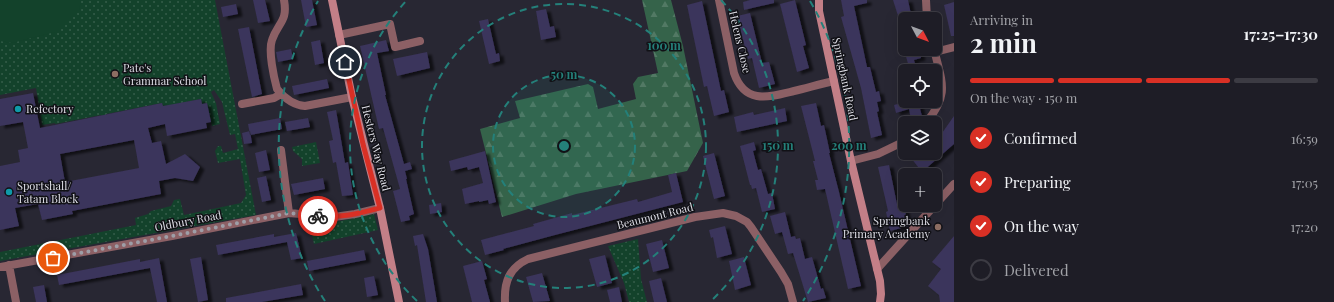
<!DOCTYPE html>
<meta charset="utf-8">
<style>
body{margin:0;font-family:"Playfair Display",serif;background:#26262e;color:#f1f3f6;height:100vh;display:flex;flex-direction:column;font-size:15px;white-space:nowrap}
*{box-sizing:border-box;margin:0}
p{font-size:13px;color:#a1a2a7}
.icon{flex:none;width:22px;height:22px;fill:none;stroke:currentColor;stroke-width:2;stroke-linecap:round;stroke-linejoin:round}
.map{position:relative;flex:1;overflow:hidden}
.panel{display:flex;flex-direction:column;background:#1e1d26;width:380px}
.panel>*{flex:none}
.needle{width:26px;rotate:131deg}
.controls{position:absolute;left:898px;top:12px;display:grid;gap:8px}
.controls a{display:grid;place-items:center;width:44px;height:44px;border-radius:6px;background:#1e1d26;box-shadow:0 4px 16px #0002,0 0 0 1px #3c3b43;font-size:20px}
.pin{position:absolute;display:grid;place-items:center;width:34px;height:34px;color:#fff;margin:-17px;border:2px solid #fff;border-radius:50%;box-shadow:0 1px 4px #0007}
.courier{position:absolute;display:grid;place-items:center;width:40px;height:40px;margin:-20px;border:3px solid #d93025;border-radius:50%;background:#fff;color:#222;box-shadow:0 1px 5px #0007}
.overview em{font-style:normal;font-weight:700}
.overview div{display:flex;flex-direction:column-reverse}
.overview{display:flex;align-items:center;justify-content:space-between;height:68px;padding:0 16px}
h1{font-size:26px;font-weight:700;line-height:30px}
.bar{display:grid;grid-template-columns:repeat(4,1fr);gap:6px 4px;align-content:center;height:48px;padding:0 16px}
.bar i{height:5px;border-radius:3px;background:#3c3b43}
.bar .on{background:#d93025}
.bar p{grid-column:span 4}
ol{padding:0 16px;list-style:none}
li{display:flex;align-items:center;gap:12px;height:44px}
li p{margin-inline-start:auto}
li .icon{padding:4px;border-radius:50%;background:#d93025;color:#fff;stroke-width:4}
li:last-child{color:#a1a2a7}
li i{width:22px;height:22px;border:2px solid #3c3b43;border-radius:50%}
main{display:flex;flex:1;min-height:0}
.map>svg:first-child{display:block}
.grass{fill:url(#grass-dots)}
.forest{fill:url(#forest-firs)}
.pitch{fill:#13422b}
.building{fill:#3b345b;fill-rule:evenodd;filter:url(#shadow)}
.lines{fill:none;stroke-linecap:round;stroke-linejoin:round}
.street{stroke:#8c6065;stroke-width:8}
.secondary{stroke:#c37f87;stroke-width:8}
.done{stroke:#9e9ea7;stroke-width:4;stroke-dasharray:0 7.2}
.route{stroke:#d93025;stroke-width:5}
.ring{fill:none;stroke:#24807a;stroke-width:2;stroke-dasharray:7 5}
.education-dot{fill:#8d6e63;stroke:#111116;stroke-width:1.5}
.culture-dot{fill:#0f9aa8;stroke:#111116;stroke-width:1.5}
.labels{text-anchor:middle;stroke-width:3;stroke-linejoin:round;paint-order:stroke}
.street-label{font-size:11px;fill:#dedee6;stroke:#111116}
.poi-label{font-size:11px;fill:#dedee6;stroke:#111116;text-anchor:start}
.centre{fill:#24807a;stroke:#111116;stroke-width:2}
.ring-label{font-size:12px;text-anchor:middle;font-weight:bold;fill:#24807a;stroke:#111116;stroke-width:3;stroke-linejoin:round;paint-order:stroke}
</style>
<main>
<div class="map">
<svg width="954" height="302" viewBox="0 0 954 302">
<defs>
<pattern id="grass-dots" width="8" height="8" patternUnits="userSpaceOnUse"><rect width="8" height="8" fill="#13422b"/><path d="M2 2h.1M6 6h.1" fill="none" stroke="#355d4a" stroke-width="1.8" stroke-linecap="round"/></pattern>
<pattern id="forest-firs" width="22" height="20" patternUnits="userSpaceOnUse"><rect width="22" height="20" fill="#35634a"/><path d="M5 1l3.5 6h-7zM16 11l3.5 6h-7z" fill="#527964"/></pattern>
<filter id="shadow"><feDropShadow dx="4.5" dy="2.5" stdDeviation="1" flood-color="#0009"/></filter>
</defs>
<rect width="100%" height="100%" fill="#282733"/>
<path class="grass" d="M0 0H215L256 215 0 261V252L136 225 135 218 148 214 151 211 171 206 174 200 180 199 184 215 241 203 246 195 240 159 218 163 215 151 218 146H221L223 153 238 149 235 134 230 135 222 102 214 90 211 92 216 103 220 124 212 126 207 103 202 104 201 99 171 105 163 108 162 103 106 114V118H102L101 115 55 124V123L42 125 36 88 0 95Z
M316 142 320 163 302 166V159L293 151 292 147Z
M374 214 378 230 314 244 309 222 331 223Z
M638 239 641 279 647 302H629L624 283 608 246Z"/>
<path class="forest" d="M642 0H671L683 46 703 143 687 171 576 194 502 217 480 129 520 118 515 101 588 84 593 87 598 109 636 99 633 84 638 77 658 73Z"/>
<path class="pitch" d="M0 0H81L79 10 55 32 12 43 0 41Z"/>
<path class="building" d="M253 0H265L270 21 258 23Z
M301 0H312L317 25 306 27Z
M750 0H774V3L744 10 743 2Z
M795 0 806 45 803 46 809 68 797 72 780 4Z
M841 0H867V3L854 6 867 67H870L876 92 879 91 881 101 877 102 879 111 877 112 882 135 871 138 861 88 841 17 844 16Z
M893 0H908L912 19H899Z
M702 1 721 91 724 90 729 112 714 116 707 86 704 87 687 5Z
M954 2V36H951L944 5Z
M236 4 238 14 223 17 221 7Z
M546 9 550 27 554 26 556 37 541 40 536 11Z
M750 13 762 63 769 62 775 84 759 88 752 58 748 59 737 16Z
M488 19 496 54 499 53 500 61 489 64 479 21Z
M249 27 262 94 252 97 238 29Z
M320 40 324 63 315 65 311 42Z
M386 40 389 51 377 53 386 95H385L404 164 410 162 412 169 405 171 407 179H406L414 214 409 216 410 220 401 222 393 191 400 189 383 128 379 129 360 46Z
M291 49 293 59 278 62 276 52Z
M904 49H919L921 58 914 60 917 71H910Z
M427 52 430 68 397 76 393 59Z
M327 79 329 88 294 95 292 86Z
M33 93 40 128 162 103 163 106 201 99 202 104 207 103 211 122 206 123 207 128 167 136 165 124 148 128 152 143 161 141 166 164 185 154 200 167 193 181 175 178 159 181 161 194 72 211 73 214 42 220 38 204 15 208 19 226 0 230V166L20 162 18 150 28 148 23 122 0 126V99ZM134 140 139 168 65 182 60 154Z
M908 101H918L922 116 911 119 909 109 896 113 894 105Z
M816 103 821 126 824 125 830 153H829L839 192 861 286 848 289 825 189 817 190 815 180H818L813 161H815L801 106Z
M785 108 787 121 737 132 734 117 753 112 754 115Z
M336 110 345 163 348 162 353 195 342 196 336 162 333 163 329 141 333 140 327 112Z
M954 116V144L922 172 911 158 918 153H935V143Z
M280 118 282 129 250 135 248 124Z
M308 118 310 127 287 131 285 122Z
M250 131 252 143 244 144 242 133Z
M754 142 756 150 753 151 758 170 761 169 768 194 772 193 775 209 762 212 756 188 752 189 751 185H750L740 146Z
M266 150 270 170 259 172 255 153Z
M485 151 496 202 489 204 488 200 479 202V201L465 204 462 189 483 183 479 167 468 170 467 167 451 171 449 161Z
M714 153 725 196 714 199 703 156Z
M889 165 898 209 904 207 909 226 890 231 886 212 888 211 878 167Z
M676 173 683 202 555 235 503 249 504 250 485 255 481 240 534 226 533 224 572 213V215L637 199 638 202 672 192 668 175Z
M266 176 271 200 262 202 257 178Z
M323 178 325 189 294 195 291 184Z
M441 203 442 212 430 214 429 205Z
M785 212 791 237 795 236 796 239 800 238 805 259 812 257 821 289 823 288 826 298 808 302 793 253 788 254 782 232 775 234 770 216Z
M725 226 732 254 717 258 713 237 711 238 709 230Z
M296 233 302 258 291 260 287 242 218 255 216 245 274 234V237Z
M423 234 428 249 437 302H426L417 245 415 246 413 236Z
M954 236V302H940L939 295 928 286 941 269 932 262Z
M662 240 669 268 653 272 646 244Z
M364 250 366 260 309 271 307 261Z
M605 255 612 283 597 287 589 259Z
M201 257 208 300 198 302 190 259Z
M744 257 751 285 735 290 729 261Z
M159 258 167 302H157L150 268 59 285 57 275 140 259V262Z
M482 261 487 279 484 280 490 302H472L463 266Z
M542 273 550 301 533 302 526 277Z
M374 276 378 295 367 297 364 278Z
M661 278 667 302H654L649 281Z
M301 284 303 295 262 302H226V298Z
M44 285 47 302H36L33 287Z
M619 287 622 302H610L607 290Z"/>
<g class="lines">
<path class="street" d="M284 0C288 22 278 22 272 40 268 51 274 78 277 89 285 99 293 105 305 106L352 97
M719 0 734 73C745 105 769 97 794 91 807 88 820 84 834 81
M926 0 927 19
M339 35 390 24 395 47 420 41
M935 52 954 47
M242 104 274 98 281 94
M926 123C950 94 942 83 934 49
M281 150 289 213
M851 161 878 154 905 141
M935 205 954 184
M9 265 16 302
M0 267 172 236 289 213 334 217 355 214 380 208
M877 269 935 205
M505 302C504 282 509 268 528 259L695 217 723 213 736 216 747 222 751 227 781 272 788 284 793 302"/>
<path class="secondary" d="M332 0 352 97 380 208 399 302
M819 0V11L851 161 880 281 881 294 880 302"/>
</g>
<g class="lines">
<path class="done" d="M53 258 172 236 289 213 318 216"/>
<path class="route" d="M318 216C342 218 357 214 380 208L363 144 345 62"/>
</g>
<circle cx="564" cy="146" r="71" fill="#24807a" fill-opacity=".12"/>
<g class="ring">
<circle cx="564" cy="146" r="71"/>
<circle cx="564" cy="146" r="142"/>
<path d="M417 301A214 214 0 0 1 407 0M721 0A214 214 0 0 1 711 301"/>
<path d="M325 301A285 285 0 0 1 318 1M810 1A285 285 0 0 1 803 301"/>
</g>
<g class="education-dot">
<circle cx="115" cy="74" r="4"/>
<circle cx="938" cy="227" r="4"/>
</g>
<g class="culture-dot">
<circle cx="18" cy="109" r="4"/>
<circle cx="9" cy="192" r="4"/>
</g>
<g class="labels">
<g class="street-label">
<text transform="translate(740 42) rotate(77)" y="4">Helens Close</text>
<text transform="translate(845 79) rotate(78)" y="4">Springbank Road</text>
<text transform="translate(376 148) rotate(76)" y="4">Hesters Way Road</text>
<text transform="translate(655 216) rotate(-14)" y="4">Beaumont Road</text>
<text transform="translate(188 221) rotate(-11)" y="4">Oldbury Road</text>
</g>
<g class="poi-label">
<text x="123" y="72">Pate's<tspan x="123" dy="13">Grammar School</tspan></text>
<text x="26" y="113">Refectory</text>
<text x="17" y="190">Sportshall/<tspan x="17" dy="13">Tatam Block</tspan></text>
<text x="930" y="225" text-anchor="end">Springbank<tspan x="930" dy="13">Primary Academy</tspan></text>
</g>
</g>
<circle cx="564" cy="146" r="6" class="centre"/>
<g class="ring-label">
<text x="664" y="50">100 m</text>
<text x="564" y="79">50 m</text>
<text x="778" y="150">150 m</text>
<text x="849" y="150">200 m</text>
</g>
</svg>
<div class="controls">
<a><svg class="needle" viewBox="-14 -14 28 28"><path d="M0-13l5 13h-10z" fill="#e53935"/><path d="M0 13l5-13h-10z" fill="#a1a2a7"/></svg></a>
<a><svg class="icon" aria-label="locate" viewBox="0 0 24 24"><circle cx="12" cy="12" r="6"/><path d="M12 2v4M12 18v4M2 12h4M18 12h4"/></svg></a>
<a><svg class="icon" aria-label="layers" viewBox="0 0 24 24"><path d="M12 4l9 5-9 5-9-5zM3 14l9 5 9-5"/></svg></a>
<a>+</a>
</div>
<div class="pin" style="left:53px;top:258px;background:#ea580c"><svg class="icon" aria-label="bag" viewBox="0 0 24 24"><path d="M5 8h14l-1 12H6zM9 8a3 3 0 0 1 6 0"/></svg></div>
<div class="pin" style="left:345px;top:62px;background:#1f2937"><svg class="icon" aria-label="home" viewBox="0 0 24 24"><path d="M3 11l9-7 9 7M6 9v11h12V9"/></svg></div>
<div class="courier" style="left:318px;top:216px"><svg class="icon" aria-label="bike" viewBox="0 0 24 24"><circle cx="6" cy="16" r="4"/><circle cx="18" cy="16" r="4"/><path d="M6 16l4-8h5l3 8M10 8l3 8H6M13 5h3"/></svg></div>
</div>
<section class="panel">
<div class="overview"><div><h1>2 min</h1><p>Arriving in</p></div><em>17:25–17:30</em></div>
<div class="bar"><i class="on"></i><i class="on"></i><i class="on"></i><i></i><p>On the way · 150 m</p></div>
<ol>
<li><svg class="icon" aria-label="check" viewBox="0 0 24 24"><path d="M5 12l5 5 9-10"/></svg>Confirmed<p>16:59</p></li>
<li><svg class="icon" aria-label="check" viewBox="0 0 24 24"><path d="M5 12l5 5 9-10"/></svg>Preparing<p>17:05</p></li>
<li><svg class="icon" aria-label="check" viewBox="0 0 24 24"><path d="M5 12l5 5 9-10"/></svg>On the way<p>17:20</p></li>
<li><i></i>Delivered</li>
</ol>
</section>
</main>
